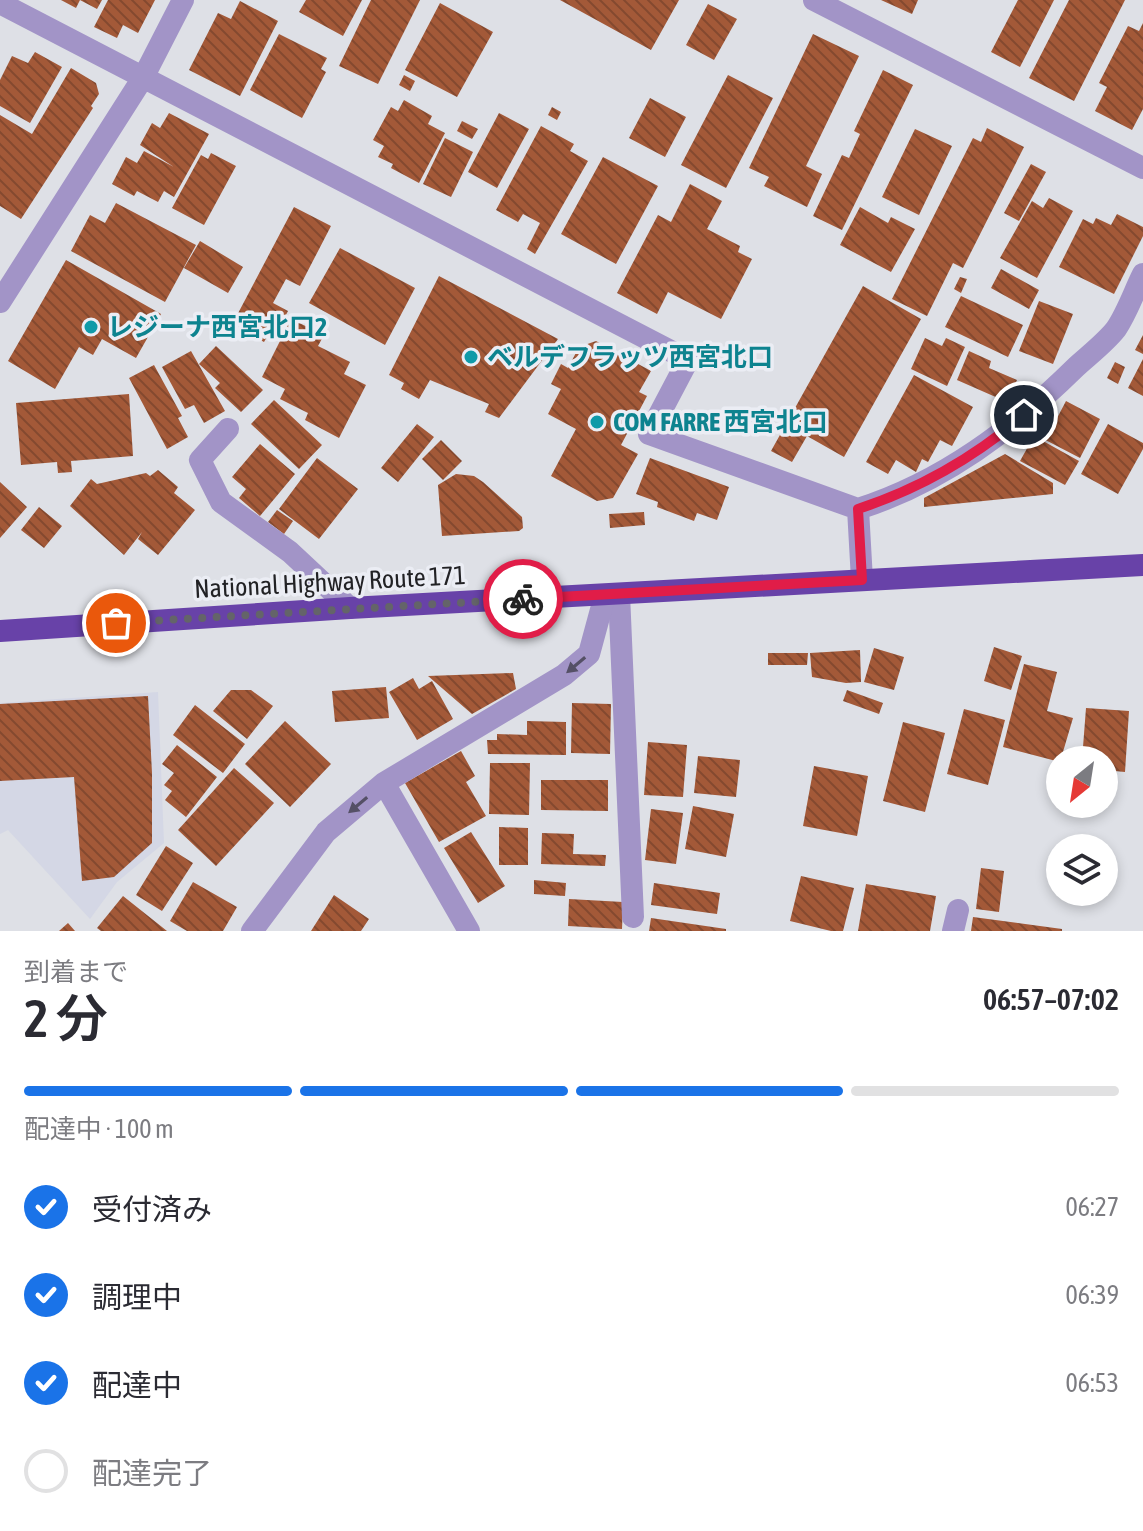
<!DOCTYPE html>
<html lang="ja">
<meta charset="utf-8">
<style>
body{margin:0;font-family:"Asap Condensed","Noto Sans JP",sans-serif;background:#f2f2f3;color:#2b2b33;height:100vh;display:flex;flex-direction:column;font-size:30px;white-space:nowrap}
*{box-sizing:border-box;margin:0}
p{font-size:26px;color:#7c7c81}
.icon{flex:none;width:44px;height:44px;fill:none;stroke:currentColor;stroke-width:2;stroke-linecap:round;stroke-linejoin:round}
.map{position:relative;height:931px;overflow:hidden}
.sheet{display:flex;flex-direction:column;background:#fff;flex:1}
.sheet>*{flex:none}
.needle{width:52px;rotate:210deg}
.fabs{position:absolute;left:1046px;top:746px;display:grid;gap:16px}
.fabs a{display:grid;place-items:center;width:72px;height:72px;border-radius:50%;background:#fff;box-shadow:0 4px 12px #0003;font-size:40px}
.pin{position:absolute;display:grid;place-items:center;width:68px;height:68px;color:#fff;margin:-34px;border:4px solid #fff;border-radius:50%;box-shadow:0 2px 8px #0007}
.courier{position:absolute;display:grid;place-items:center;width:80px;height:80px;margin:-40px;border:6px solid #e11d48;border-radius:50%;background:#fff;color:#222;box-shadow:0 2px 10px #0007}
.headline em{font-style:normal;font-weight:600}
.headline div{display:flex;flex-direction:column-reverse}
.headline{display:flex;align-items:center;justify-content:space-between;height:136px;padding:0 24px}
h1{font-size:52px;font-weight:600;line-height:60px}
.bar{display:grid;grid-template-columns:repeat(4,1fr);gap:12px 8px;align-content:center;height:96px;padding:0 24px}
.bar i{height:10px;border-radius:6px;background:#e1e1e2}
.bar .on{background:#1a73e8}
.bar p{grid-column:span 4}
ol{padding:0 24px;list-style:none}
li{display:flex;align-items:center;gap:24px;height:88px}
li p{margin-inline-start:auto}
li .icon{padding:8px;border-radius:50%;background:#1a73e8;color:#fff;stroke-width:4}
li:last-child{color:#7c7c81}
li i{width:44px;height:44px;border:4px solid #e1e1e2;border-radius:50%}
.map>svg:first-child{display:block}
.built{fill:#d4d7e5}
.building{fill:url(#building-back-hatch)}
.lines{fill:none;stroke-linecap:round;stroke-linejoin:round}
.service{stroke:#a294c7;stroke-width:22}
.minor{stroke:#a294c7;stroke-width:22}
.trunk{stroke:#6842a8;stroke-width:22}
.oneway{fill:#555066}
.done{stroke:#646469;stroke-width:8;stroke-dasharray:0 14.4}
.route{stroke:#e11d48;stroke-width:10}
.culture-dot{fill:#0f9aa8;stroke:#ebedf4;stroke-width:3}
.labels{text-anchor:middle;stroke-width:7;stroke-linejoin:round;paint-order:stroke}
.culture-label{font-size:26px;font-weight:bold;fill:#0d838f;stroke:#ebedf4;text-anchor:start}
.street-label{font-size:26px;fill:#222225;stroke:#ebedf4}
</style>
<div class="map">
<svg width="1143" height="931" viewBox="0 0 1143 931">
<defs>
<pattern id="building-back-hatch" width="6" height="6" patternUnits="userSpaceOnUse" patternTransform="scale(2)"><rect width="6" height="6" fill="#a35938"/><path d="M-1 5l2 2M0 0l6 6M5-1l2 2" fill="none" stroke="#84492f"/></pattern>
</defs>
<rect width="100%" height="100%" fill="#dee0e6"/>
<path class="built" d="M158 692 164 843 117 882 90 919 8 830 0 834V703Z"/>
<path class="building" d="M61 0H102L97 9 80 0 76 8Z
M108 0H155L138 33 123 25 117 38 94 27Z
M306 0H362L343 36 299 12Z
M371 0H420L378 84 339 66Z
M560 0H679L651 50Z
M881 0H918L912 14Z
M1018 0H1054L1020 67 991 52Z
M1069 0H1125L1074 101 1029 78Z
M240 1 278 21 240 96 189 70 218 13 231 19Z
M440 3 493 32 457 97 405 70Z
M708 4 737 19 714 60 686 45Z
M1143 23V109L1132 130 1095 111 1107 87 1099 83 1128 26 1139 31Z
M279 34 327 58 321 69 326 72 302 118 250 90Z
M813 34 859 56 806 166 822 174 807 207 764 186 769 177 749 168Z
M35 52 62 67 30 123 0 106V80L12 56 28 63Z
M71 68 96 83 99 94 91 106 93 108 21 219 0 206V115L32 134Z
M883 70 913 85 842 230 813 216 842 155 849 158 860 134 854 131Z
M404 75 415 81 410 91 399 85Z
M728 75 773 98 726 188 681 165Z
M650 98 686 117 665 157 629 138Z
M404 100 432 116 428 124 445 133 419 183 391 168 393 164 378 157 384 146 373 140 391 107 398 111Z
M552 107 561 112 557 120 548 115Z
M169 113 209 134 174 197 164 191 158 202 137 191 134 196 112 184 126 157 137 163 144 151 174 167 140 145 152 123 160 128Z
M499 113 529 129 497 188 468 172Z
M462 121 478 129 472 139 457 131Z
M541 126 574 144 570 151 588 161 535 254 527 249 540 223 523 214 518 222 496 210Z
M987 128 1024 147 963 268 953 263 927 316 892 299 973 138 981 142Z
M915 129 952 146 919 215 882 197Z
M445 138 473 152 451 197 423 184Z
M211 153 236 166 204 225 172 208 201 155 208 159Z
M603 157 658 186 616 264 561 234Z
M1031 164 1046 172 1019 221 1004 213Z
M690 184 722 201 707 229 740 246 738 252 752 259 721 319 668 292 657 314 617 293 658 215 671 222Z
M1049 198 1073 211 1037 278 1000 258 1032 201 1043 208Z
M116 203 196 245 165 302 71 251 90 215 105 223Z
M294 207 331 226 300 286 286 279 273 303 288 311 274 338 268 335 264 342 245 332 248 327 235 319Z
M860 207 888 223 891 217 915 229 891 272 840 245Z
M1117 214 1143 227V236L1114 294 1059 267 1083 219 1093 224 1096 218 1111 225Z
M200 241 243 267 228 293 184 268Z
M340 248 415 288 385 345 309 303Z
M66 260 161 314 136 358 102 339 93 355 79 347 55 389 8 361Z
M1001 269 1039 290 1029 309 991 288Z
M439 276 558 339 499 418 485 412 489 404 430 380 419 399 401 389 404 383 389 375Z
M960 277 967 279 961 293 954 289Z
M863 286 921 319 844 457 807 436 792 462 771 451Z
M961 296 1023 325 1008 357 945 327Z
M1039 301 1073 314 1053 364 1019 351Z
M291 319 324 335 318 346 350 362 344 374 366 385 339 438 305 420 308 413 280 399 285 389 262 377Z
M1143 335V354L1135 350Z
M925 338 942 346 946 338 965 347 947 386 911 369Z
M596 341 651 371 639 392 647 396 621 445 638 454 613 498 597 501 551 476 576 429 548 414 561 389 551 384 561 364 568 368 579 347Z
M216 346 263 390 241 412 215 388 220 383 199 364Z
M191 351 225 411 204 423 194 405 185 409 162 367Z
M969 351 991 361 989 368 1017 380 1007 402 957 380Z
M1143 359V396L1128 388Z
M1115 362 1125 367 1118 384 1107 378Z
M154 365 182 416 178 418 188 437 167 449 129 378Z
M914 375 973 407 952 446 940 440 928 462 922 459 916 472 896 460 888 474 866 462Z
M129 394 133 456 71 461 72 472 58 473 57 462 21 465 16 403Z
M274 400 322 445 299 469 251 424Z
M1066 401 1100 419 1080 458 1034 434 1044 416 1055 422Z
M417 424 434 437 398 482 381 468Z
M1108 424 1143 443V449L1118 494 1081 474Z
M1034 436 1079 461 1065 485 1020 461Z
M441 440 462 461 443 480 422 459Z
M260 444 295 474 260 516 239 498 246 489 232 477Z
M1005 454 1053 483V494L924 507V498Z
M317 458 358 489 319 539 279 509Z
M650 458 729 487 717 520 697 513 694 521 657 507 658 502 636 494Z
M158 470 178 487 174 493 195 510 158 555 138 539 142 532 124 555 70 506 91 479 97 484 146 473 150 476Z
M456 474 474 476 483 482 522 517 523 528 519 531 442 536 438 485Z
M0 482 27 507 0 538Z
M39 507 62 526 44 548 21 530Z
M277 510 293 521 284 534 268 522Z
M644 512 645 525 610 528 609 514Z
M994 647 1022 656 1011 690 984 681Z
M874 648 904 657 894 690 864 682Z
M860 650 861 682 846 683 812 677 810 653Z
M768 653H808L807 665H768Z
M1024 664 1057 672 1047 711 1073 718 1060 762 1003 747Z
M513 673 516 689 472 714 428 676Z
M413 678 419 689 432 681 453 719 417 740 389 692Z
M386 687 389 718 335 722 332 691Z
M231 690H251L273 706 247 739 213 711Z
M847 690 883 703 879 714 843 701Z
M148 696 152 773V843L114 877 82 881 74 777 0 781V704Z
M572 703 611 704 610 754 571 753Z
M195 705 245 744 223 773 173 735Z
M1086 708 1129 711 1125 772 1104 770V760H1082Z
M964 709 1005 720 988 785 947 774Z
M285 721 331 764 290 807 245 764Z
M527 721 566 722V755L488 754 487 740H497V734L527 735Z
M903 722 945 733 925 812 883 801Z
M648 742 687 745 683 797 644 795Z
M177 745 217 777 186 817 165 800 172 791 164 785 174 773 162 764Z
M461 751 475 776 466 782 486 816 439 842 405 783Z
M698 756 740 760 736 797 694 793Z
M490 763H530L529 815 489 814Z
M814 766 868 776 857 836 803 826Z
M234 768 274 803 216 866 178 830Z
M541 780H608V811L541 810Z
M693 806 734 814 726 857 685 849Z
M651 809 683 813 676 864 645 860Z
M499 827 528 828V865H499Z
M471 832 505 886 478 903 444 848Z
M542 833 574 834 573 854 606 855 605 866 541 864Z
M166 846 193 863 162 911 136 895Z
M981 868 1004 871 999 912 976 909Z
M801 876 854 888 843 931H831L790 921Z
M534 880 566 883 565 896 534 894Z
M193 882 237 907 223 931H187L170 921Z
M654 883 720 893 717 914 651 905Z
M866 884 936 896 930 931H858Z
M334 895 369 919 361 931H311Z
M123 896 167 931H101L97 928Z
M569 899 623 902 622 929 568 926Z
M973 917 1062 929V931H971Z
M651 918 726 929V931H649Z
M68 923 75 931H59Z"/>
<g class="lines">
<path class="service" d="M228 429 200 460 221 502 290 552 350 608
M619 594 633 917"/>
<path class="minor" d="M814 0 1143 168
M0 3 688 360 649 434 858 509 862 580
M0 302 144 76 183 0
M858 509C943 482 1013 429 1076 367 1089 355 1105 343 1116 329 1127 313 1134 292 1143 274
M384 783 469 931
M252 931 326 832 384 783 564 675 589 654 605 595
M953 931 958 910"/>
<path class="trunk" d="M0 631 350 608 1143 565"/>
</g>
<defs><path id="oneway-solid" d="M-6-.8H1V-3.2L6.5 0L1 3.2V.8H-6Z" transform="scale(2)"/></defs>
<g class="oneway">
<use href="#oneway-solid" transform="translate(576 665) rotate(140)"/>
<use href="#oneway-solid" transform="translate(358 805) rotate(140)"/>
</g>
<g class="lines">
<path class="done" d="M116 623 523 599"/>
<path class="route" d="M523 599 862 580 858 509C919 489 976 456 1024 415"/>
</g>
<g class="culture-dot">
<circle cx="91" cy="327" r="8"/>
<circle cx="471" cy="357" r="8"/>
<circle cx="597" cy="422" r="8"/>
</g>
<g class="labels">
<g class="culture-label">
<text x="107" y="336">レジーナ西宮北口2</text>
<text x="487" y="366">ベルデフラッツ西宮北口</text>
<text x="613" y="431">COM FARRE 西宮北口</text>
</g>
<g class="street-label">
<text transform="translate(330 582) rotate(-3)" y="9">National Highway Route 171</text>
</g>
</g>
</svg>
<div class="fabs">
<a><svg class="needle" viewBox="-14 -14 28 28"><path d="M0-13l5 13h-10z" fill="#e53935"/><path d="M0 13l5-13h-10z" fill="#7c7c81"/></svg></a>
<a><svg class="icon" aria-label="layers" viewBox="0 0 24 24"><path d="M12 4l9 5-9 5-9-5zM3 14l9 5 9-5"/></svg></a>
</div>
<div class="pin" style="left:116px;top:623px;background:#ea580c"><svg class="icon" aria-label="bag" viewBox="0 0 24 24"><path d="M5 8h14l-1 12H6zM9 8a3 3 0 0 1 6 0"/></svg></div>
<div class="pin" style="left:1024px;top:415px;background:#1f2937"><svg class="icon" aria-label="home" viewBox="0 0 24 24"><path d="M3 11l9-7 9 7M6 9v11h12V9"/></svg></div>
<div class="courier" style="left:523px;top:599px"><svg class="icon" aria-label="bike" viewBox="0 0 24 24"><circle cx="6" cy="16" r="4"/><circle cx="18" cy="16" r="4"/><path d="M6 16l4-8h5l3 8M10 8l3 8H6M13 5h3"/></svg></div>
</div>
<section class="sheet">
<div class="headline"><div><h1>2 分</h1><p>到着まで</p></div><em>06:57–07:02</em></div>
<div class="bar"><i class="on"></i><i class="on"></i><i class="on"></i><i></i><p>配達中 · 100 m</p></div>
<ol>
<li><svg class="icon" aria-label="check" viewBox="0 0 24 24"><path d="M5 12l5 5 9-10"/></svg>受付済み<p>06:27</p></li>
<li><svg class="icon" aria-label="check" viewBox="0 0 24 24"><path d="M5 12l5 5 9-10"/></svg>調理中<p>06:39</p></li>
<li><svg class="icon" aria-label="check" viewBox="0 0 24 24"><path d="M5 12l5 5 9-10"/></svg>配達中<p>06:53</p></li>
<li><i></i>配達完了</li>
</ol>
</section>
